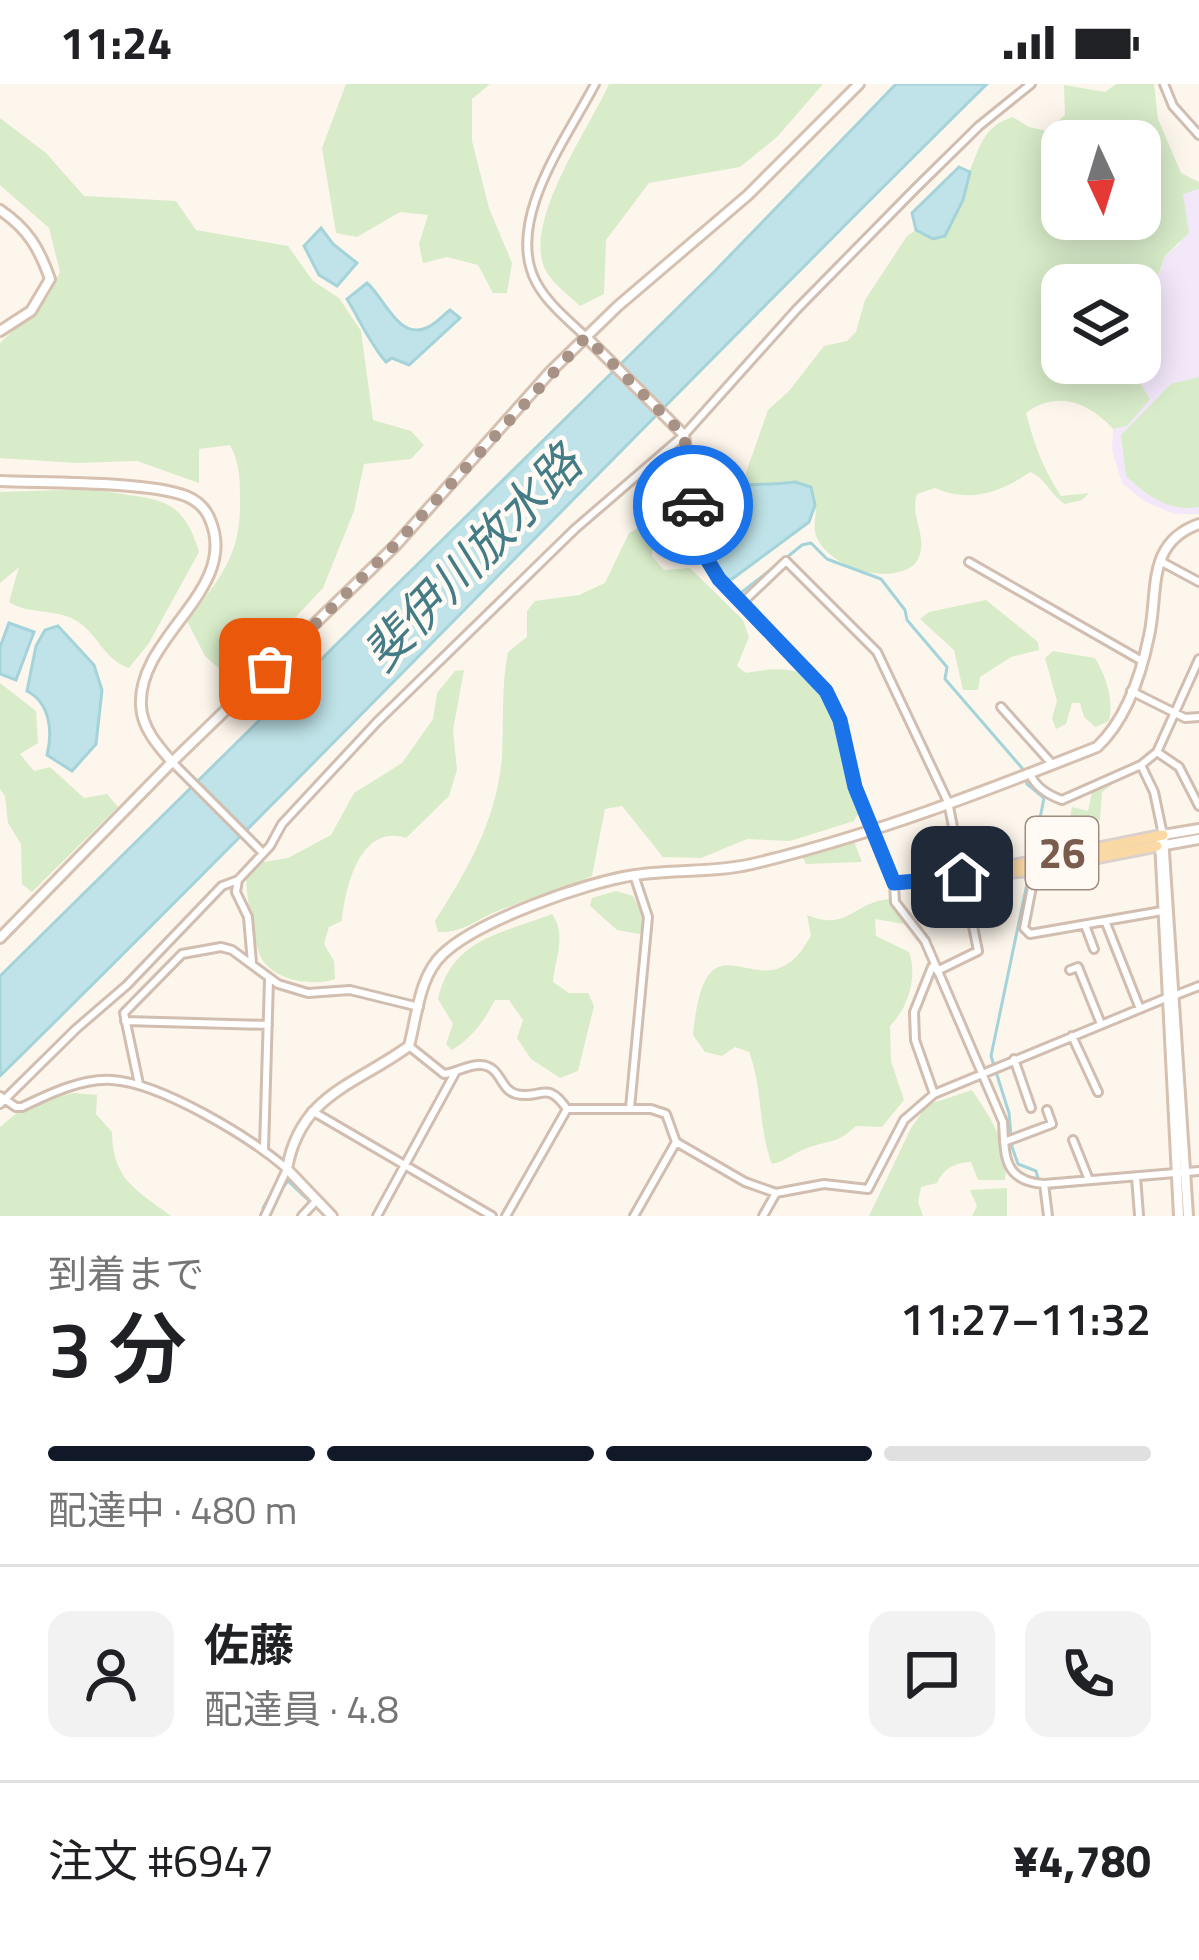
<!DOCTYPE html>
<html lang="ja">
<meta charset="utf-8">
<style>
body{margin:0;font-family:"Titillium Web","Noto Sans JP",sans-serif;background:#f2f2f2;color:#202124;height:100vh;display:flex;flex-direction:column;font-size:45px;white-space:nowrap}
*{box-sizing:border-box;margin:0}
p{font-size:39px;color:#757577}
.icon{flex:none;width:66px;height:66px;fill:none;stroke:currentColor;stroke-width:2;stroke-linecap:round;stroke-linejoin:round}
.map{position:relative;height:1132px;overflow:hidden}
.sheet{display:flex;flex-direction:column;background:#fff;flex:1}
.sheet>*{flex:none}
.needle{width:78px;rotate:176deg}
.fabs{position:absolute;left:1041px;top:36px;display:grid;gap:24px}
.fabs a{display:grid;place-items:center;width:120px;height:120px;border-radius:24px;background:#fff;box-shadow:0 6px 30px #0003;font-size:60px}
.pin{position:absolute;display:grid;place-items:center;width:102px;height:102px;color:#fff;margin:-51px;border-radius:24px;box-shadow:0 6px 18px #0006}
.courier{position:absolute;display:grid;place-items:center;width:120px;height:120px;margin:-60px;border:9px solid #1a73e8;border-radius:50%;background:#fff;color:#222;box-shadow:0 3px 15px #0007}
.head em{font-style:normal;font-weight:600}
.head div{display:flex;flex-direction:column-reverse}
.head{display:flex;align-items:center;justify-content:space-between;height:204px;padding:0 48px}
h1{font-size:78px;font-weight:600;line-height:90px}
.bar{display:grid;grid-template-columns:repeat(4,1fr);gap:18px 12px;align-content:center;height:144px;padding:0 48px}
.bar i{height:15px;border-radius:9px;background:#e0e0e0}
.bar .current{background:#111827}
.bar p{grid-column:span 4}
.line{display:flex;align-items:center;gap:30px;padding:0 48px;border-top:3px solid #e0e0e0}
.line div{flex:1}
.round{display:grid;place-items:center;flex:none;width:126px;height:126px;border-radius:24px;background:#f2f2f2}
.status{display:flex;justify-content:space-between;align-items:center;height:84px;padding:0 60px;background:#fff;direction:ltr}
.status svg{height:33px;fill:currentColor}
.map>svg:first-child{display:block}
.education{fill:#f3e8fa}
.green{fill:#d8ecc9;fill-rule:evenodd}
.water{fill:#bfe3e8;stroke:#a5d3da;stroke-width:3}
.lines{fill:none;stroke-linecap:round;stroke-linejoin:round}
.stream{stroke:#a5d3da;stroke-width:3}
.street-casing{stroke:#d1beb0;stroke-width:12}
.secondary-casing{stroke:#d6c0b0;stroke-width:14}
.primary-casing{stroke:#dad1cd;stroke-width:15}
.street{stroke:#fff;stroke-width:6}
.secondary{stroke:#fff;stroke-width:8}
.primary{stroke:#fbd9a5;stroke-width:9}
.done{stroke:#a89285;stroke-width:12;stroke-dasharray:0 21.6}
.route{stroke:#1a73e8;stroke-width:15}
.labels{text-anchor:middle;stroke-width:9;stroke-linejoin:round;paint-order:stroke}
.shield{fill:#fffaf3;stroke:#a28b7f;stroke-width:3}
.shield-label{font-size:42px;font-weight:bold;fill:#7a5c4d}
.water-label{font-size:48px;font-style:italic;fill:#437c86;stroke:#fffaf3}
</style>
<div class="status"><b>11:24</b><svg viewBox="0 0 49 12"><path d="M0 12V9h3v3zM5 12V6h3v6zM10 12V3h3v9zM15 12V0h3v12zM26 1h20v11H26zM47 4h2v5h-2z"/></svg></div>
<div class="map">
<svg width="1199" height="1132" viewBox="0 0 1199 1132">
<rect width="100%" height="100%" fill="#fdf6ec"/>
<path class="education" d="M1193 105H1199V430H1174L1144 417 1122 399 1112 366 1113 345 1127 342 1149 315 1127 279H1140V224L1148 220 1165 172 1180 160 1183 110Z"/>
<path class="green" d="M346 0H490L472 15V57L489 124 512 179 507 209H493L478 181 447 173 423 179 419 160 428 131 400 128 357 153 336 149 322 64Z
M609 0H823L777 53 740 83 649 99 606 156 604 210 580 222C570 212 553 200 546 187 521 140 589 45 609 0Z
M1116 0H1154L1158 35 1181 89 1199 98V105L1183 110 1189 149 1165 172 1147 220 1140 224V201H1062V279H1127L1150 315 1127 342 1113 345C1090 319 1057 305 1026 329 1034 360 1043 385 1061 412L1089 409 1082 416 1065 420C1050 411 1046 394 1030 388 1000 409 970 419 935 404L917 410C909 432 929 453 918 475 913 485 903 487 894 489 868 494 822 477 815 448 813 439 818 428 814 420 810 412 801 404 795 398L759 403 742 400 768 326 789 307 824 262 847 257 856 248 865 216 907 152 916 146 933 155C944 135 957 114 967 93 979 68 981 42 1013 33L1029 43 1047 47 1065 31 1064 1 1105 8ZM1062 57H1140V135H1062Z
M0 34 46 69 84 112 176 117 196 146 288 162 313 197 339 214 361 247 373 336 411 347 424 361 411 375 364 380 354 427 323 504 255 576 222 587 205 572 187 537C219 495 241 473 240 417 240 395 240 380 230 361L199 365V399L137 377 76 379 0 374V259L47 214 60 188 49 144 0 101Z
M1199 293V423C1169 428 1147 412 1126 392L1121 351 1171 300Z
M96 405C152 418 181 406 199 468L149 559 129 584C103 575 99 551 77 537 55 524 30 531 9 518L19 483 0 499V408Z
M646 440 654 448 652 472 664 486 690 484 743 536 749 553 737 582 746 589C764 586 784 582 803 590 836 604 851 694 859 728L854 737 790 757 747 755 701 774 663 773 622 722 605 725 592 792C562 805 531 814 500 826 476 835 465 849 438 848L435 837C468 785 497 736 502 672 504 637 501 602 508 568L527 553V527L535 517 579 511 605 499 629 449Z
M986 516 1038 558 1039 566 1011 573 980 593 978 606H963L954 566 920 535 929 528Z
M1053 567 1095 574C1106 593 1114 615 1109 637L1095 643 1084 633 1080 619H1072L1066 640 1056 645 1052 634 1057 617 1045 574Z
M464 586 453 646 457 686 449 712 406 754C360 739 345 804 342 837L329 843 324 860 334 877 335 895C314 902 279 898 264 878 253 864 247 812 246 794L263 778 288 774 331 751 354 709 402 679 433 635 437 609 455 587Z
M0 599 36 627 38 659 20 670 34 687 50 683 84 714 107 710 118 723 32 808 22 800 21 760 8 739 5 712 0 705Z
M1112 695 1115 698 1102 708 1100 736 1089 746 1070 735 1072 723 1088 727 1092 708Z
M853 755 862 778 806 780 801 770Z
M616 807 633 812 644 834 645 845 639 850 617 846 590 822 592 814Z
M889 815 906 836 905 840 875 835 876 852 909 868C918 893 908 924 890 942L891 977 904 1016 882 1043 856 1042C836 1060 834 1055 810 1063 796 1067 787 1077 772 1080 758 1044 763 1004 749 968L735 963 722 972 705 968 693 951C705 827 750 915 794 875 801 869 806 859 811 852L807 831C847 848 852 819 889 815Z
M552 830C567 851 555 875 553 898L569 909H588L594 922 578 987 560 994 531 975 517 954 523 936 509 916H495C484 937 472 954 452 966L446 960 453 940 438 915C452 854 501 850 552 830Z
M972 1006C991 1034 1009 1061 1005 1096H978L971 1078C954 1079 944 1084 937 1099L921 1103 918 1118 923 1132H869L911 1044 927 1021Z
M74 1009 97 1011 96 1030 112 1048C112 1096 137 1106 171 1132H0V1043L29 1019Z
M1007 1104V1132H972L977 1122 970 1106Z"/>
<path class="water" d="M896 0H987C655 327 333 665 0 992V892L712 190Z
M959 83 970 88 963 116 945 152 933 155 916 146 912 129Z
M321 144 333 160 357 179 337 202 319 191 304 162Z
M367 199C384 213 398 256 426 244 435 241 442 232 450 226L460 234 409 281 392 274 386 278C369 258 361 238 347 215Z
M795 398 811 403 815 421 809 438 732 495 726 496 712 476 702 436C733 389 745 405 795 398Z
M9 539 34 548 16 596 0 590V563Z
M58 542 94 581 102 606 96 660 72 687 47 671C53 647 50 619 27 607L36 562 45 546Z"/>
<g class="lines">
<path class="stream" d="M786 474 802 461 811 459 827 475 881 495 905 526 907 536 947 583 945 595 1022 684 1027 700 1044 714 1032 775
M742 508 778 480
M1029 790 991 972 1009 1029 1012 1063 1018 1080 1036 1087 1041 1105 1175 1092
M280 1107 288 1097 325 1132
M263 1124 271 1110"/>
<defs>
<path id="street" d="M1164 0 1173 22 1199 51
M586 253C568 236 547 219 536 198 504 137 567 54 595 0
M1160 477 1199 498
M969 478 1142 577
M743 518 786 477 877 568 948 718 978 867 937 887
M1131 607 1185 634 1199 633
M1001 623 1053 681
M1157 668 1179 683 1199 722
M172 678 263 769
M1141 681 1154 708 1163 751
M1030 690C1036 704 1048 711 1062 716L1141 681 1157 668 1199 575
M1035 787 1024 844 1030 850 1162 827
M238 796 236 808 248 833 252 879
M894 799 895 818 925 857 1003 1038C1005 1072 1003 1097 1044 1100L1199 1087
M1106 839 1140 925
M1085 841 1094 865
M932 883 914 928 915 956 934 1010
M1070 886 1078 883 1101 940
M1176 911 1199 902
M125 937 268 941
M1072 952 1098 1008
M409 962 444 990C456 989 468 980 481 981 501 982 500 1006 516 1010 542 1016 546 995 567 1025H651L666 1030 676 1058 745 1098 776 1109 824 1100 868 1105 904 1036 934 1010 1166 914
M1014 975 1031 1024
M139 1000 124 929 182 870 221 863 232 866 278 900 308 909 350 906 419 923
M0 1012 16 1023H22C49 1010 82 994 112 996 161 999 250 1053 287 1085L265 1132
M0 1020 76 945 127 901 222 802 238 796 270 762 282 740 377 638 575 445 684 351 797 225 915 105 979 42 1031 0
M630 1024 648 833 634 791
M312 1027 492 1132
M1073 1056 1089 1096
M1004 1058 1052 1040 1047 1026
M264 1065 269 895
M1136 1093 1139 1131
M1044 1100 1048 1132
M302 1132 316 1117
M377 1132 455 989
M506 1132 567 1025
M634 1132 676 1058
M763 1132 776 1109"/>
<path id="secondary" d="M0 126C28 145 39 164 50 195L31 227 0 247
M586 253 684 351 699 462 719 495 826 607 840 636 855 703 894 799
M0 397C46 399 147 397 186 412 198 417 207 426 211 438 238 507 137 553 141 622 142 644 158 662 172 678
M1163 751 1199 745
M1163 753 1188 1132
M1160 757 1179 1132
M1165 761 1199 755
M0 854 172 678 395 462 551 287 618 222 748 111 859 0
M332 1132 287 1085C300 1010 356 1001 409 962 417 932 419 892 443 870 477 837 587 798 635 791 674 785 713 789 752 780 870 752 986 707 1097 663 1126 636 1141 591 1149 552 1159 508 1145 459 1199 440"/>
<path id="primary" d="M991 786 1163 751
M894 799 1035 786 1157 762"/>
</defs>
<use href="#street" class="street-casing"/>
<use href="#secondary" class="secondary-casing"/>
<use href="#primary" class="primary-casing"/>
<use href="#street" class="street"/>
<use href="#secondary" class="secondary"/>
<use href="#primary" class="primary"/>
</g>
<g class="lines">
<path class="done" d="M270 585 394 462 586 253 684 351 693 421"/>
<path class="route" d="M693 421 699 462 719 495 826 607 840 636 855 703 894 799 962 793"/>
</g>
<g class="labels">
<rect class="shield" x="1026" y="733" width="72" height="72" rx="9"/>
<g class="shield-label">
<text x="1062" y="784">26</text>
</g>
<g class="water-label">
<text transform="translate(472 474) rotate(-46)" y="17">斐伊川放水路</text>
</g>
</g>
</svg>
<div class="fabs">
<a><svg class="needle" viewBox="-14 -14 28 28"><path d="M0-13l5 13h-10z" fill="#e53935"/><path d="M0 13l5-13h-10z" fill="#757577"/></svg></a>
<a><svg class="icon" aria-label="layers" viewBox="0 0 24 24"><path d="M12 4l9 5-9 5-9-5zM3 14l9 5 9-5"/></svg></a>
</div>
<div class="pin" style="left:270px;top:585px;background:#ea580c"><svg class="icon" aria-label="bag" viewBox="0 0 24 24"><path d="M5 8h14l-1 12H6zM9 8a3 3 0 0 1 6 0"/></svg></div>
<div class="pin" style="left:962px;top:793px;background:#1f2937"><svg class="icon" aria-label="home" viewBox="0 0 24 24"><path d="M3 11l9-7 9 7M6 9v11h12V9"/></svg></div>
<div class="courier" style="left:693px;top:421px"><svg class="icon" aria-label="car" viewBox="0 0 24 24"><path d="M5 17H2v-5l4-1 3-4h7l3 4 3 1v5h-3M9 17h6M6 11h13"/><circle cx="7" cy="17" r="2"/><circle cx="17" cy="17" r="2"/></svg></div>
</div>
<section class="sheet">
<div class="head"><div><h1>3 分</h1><p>到着まで</p></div><em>11:27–11:32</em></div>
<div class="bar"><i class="current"></i><i class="current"></i><i class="current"></i><i></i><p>配達中 · 480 m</p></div>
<div class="line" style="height:216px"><a class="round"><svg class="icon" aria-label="person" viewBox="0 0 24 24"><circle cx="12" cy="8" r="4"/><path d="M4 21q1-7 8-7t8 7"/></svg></a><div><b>佐藤</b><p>配達員 · 4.8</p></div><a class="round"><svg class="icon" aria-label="chat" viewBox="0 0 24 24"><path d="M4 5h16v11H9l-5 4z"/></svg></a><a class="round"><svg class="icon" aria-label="phone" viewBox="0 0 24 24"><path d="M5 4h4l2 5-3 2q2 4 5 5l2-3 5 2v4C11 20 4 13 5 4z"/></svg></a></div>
<div class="line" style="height:156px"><div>注文 #6947</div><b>¥4,780</b></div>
</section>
